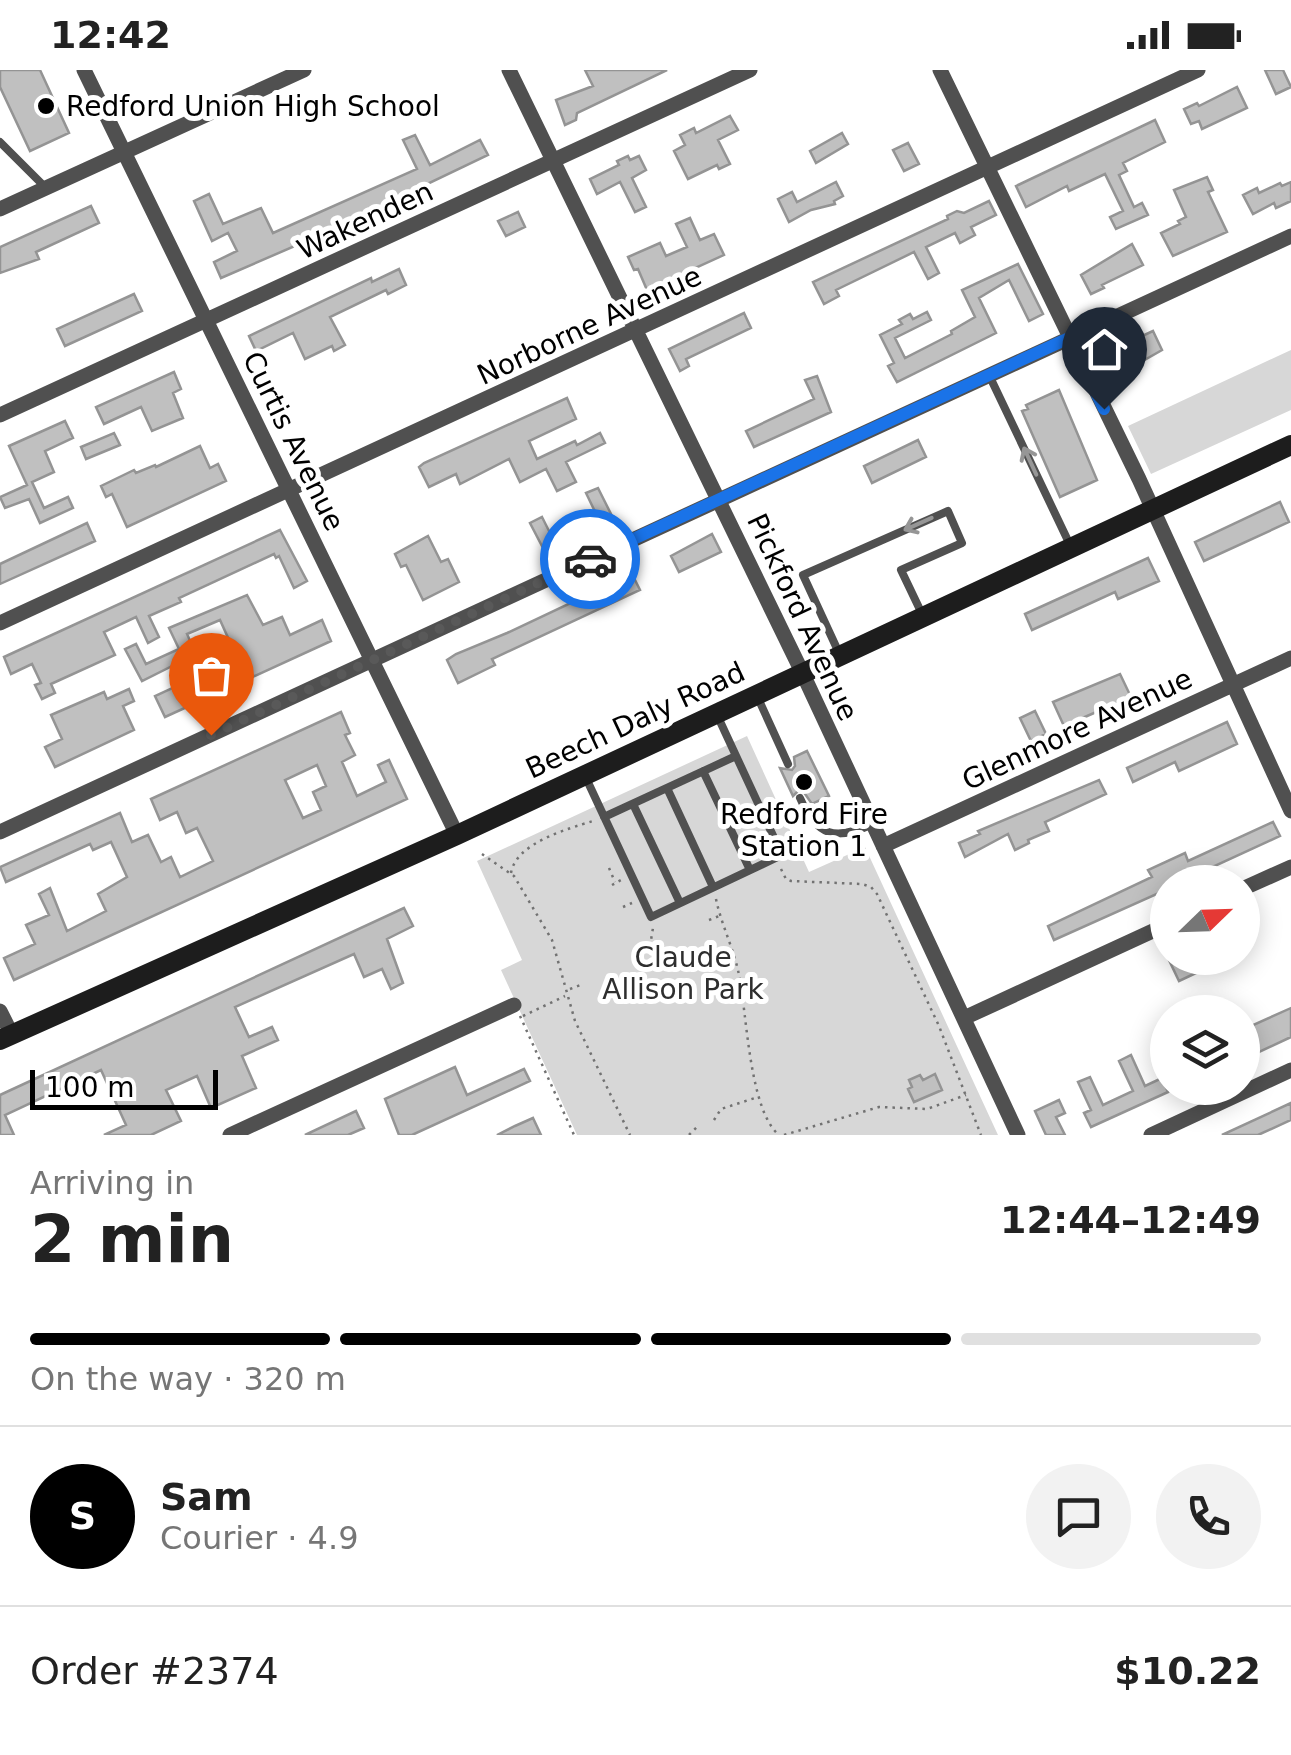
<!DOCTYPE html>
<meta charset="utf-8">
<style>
body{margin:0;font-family:"DejaVu Sans",sans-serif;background:#f2f2f2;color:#222;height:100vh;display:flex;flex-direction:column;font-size:38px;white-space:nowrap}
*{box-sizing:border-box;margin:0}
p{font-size:32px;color:#767676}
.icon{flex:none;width:55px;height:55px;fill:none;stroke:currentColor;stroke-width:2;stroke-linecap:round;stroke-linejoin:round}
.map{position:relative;height:1065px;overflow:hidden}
.details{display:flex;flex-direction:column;background:#fff;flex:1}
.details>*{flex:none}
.needle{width:65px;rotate:67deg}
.tools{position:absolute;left:1150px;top:795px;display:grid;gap:20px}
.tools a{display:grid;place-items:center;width:110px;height:110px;border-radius:50%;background:#fff;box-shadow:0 5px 25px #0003;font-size:50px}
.scale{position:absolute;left:30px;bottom:25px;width:188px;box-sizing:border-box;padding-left:10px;border:5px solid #000;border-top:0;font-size:28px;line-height:35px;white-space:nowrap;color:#000;-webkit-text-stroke:8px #fff;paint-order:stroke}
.pin{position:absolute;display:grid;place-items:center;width:85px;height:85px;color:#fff;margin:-102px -42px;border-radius:50% 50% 50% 0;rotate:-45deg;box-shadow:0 0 10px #0007}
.pin .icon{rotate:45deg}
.courier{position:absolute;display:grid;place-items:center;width:100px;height:100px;margin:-50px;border:8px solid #1a73e8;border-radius:50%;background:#fff;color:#222;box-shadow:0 2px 12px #0007}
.headline em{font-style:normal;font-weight:600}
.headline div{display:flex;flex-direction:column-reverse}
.headline{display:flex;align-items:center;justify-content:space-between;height:170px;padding:0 30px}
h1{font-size:65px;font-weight:600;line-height:75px}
.bar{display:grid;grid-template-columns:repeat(4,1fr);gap:15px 10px;align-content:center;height:120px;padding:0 30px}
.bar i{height:12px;border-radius:8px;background:#e0e0e0}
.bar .on{background:#000}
.bar p{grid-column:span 4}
.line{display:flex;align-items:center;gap:25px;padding:0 30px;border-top:2px solid #e0e0e0}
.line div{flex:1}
.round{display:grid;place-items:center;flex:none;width:105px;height:105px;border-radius:52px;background:#f2f2f2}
.status{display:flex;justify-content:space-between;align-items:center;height:70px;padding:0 50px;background:#fff;direction:ltr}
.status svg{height:28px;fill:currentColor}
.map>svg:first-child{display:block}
.green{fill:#d7d7d7}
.building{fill:#c0c0c0;stroke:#949494;stroke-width:2.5;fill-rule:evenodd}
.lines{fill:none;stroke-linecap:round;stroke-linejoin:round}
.path{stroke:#727272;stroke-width:2.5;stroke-dasharray:2.5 5;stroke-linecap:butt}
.service{stroke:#505050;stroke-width:8}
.minor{stroke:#505050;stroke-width:15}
.secondary{stroke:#1d1d1d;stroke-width:20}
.oneway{stroke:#969696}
.done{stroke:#595959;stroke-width:10;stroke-dasharray:0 18}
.route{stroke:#1a73e8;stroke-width:12}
.poi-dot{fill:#000;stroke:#fff;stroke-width:4}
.labels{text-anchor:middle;stroke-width:10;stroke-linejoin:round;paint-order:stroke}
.poi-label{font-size:28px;fill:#000;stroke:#fff;text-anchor:start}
.street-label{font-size:28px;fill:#000;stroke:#fff}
.park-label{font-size:28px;fill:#2e2e2e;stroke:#fff}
</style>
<div class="status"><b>12:42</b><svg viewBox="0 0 49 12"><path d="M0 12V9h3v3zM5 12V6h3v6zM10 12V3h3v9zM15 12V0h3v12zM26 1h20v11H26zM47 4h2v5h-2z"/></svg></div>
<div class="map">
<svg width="1291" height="1065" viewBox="0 0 1291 1065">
<rect width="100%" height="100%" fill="#fff"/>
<path class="green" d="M1291 280V340L1151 404 1128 356Z
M747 666 809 802 865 777 998 1065H577L501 900 522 890 477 791Z"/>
<path class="building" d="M0 0H40L69 63 30 81 0 17Z
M585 0H667L577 43 576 50 565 55 556 30 593 16Z
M1265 0H1283L1291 17 1276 24Z
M1237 17 1247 38 1202 59 1199 51 1191 54 1184 39 1197 33 1199 36Z
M730 46 738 60 718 70 730 94 719 99 717 95 688 109 674 81 685 75 680 65 694 58 696 63Z
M1155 50 1165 72 1123 93 1127 101 1119 105 1134 137 1142 133 1148 145 1116 159 1110 147 1123 141 1105 104 1069 121 1067 116 1026 137 1016 116Z
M842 63 848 74 816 93 810 81Z
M415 65 430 95 480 70 488 85 327 162 221 208 214 192 237 181 228 163 212 171 194 131 209 124 223 154 261 138 273 163 417 99 403 70Z
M908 73 919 94 904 101 893 80Z
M628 86 630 90 639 86 646 100 632 108 646 137 635 142 620 112 597 124 590 109 619 95 617 91Z
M1207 107 1213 120 1208 122 1227 162 1173 186 1161 163 1180 154 1178 151 1186 147 1174 120Z
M836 112 843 126 834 131 835 134 811 140 789 152 778 129 792 122 797 132Z
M1291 112V131L1276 138 1274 133 1253 144 1243 125 1257 118 1259 123 1280 113 1282 116Z
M989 131 996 145 971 157 975 165 960 173 955 163 926 177 939 203 928 209 914 182 836 220 839 226 824 234 813 212 948 149 947 146 957 141 964 143Z
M91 136 99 153 36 182 39 189 0 203V177Z
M518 142 525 157 506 166 498 151Z
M690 148 700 170 714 164 724 185 647 220 638 199 634 200 628 187 660 173 666 186 687 177 676 154Z
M1132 174 1143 195 1102 215 1104 218 1091 224 1081 205Z
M1018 194 1043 244 1029 251 1009 210 979 228 996 263 897 312 888 296 894 293 880 265 902 254 899 250 910 244 913 249 927 242 931 250 895 268 905 288 952 264 951 261 975 247 962 220Z
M399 199 406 215 388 224 386 220 330 247 345 275 334 281 332 276 305 289 293 263 256 281 249 266 371 208 372 212Z
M134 224 142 241 65 276 57 259Z
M744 243 751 258 686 289 689 296 680 301 669 279Z
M1153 261 1162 280 1111 309 1100 287 1123 271 1125 274Z
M174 302 181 319 173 323 183 348 152 361 141 337 104 354 96 337Z
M817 306 831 342 754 377 746 361 814 329 805 310Z
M1059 320 1097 410 1060 427 1022 341 1028 339 1026 335Z
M567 328 576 349 529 371 537 389 575 371 577 375 600 363 605 373 566 392 576 412 557 421 546 399 520 412 509 389 460 414 456 404 429 417 419 397 424 393Z
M65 351 73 368 45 381 54 402 32 412 44 438 68 427 73 438 40 453 29 429 5 438 0 427 27 415 9 376Z
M114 363 120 375 86 389 81 377Z
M918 370 926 387 872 413 864 396Z
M200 376 210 398 218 394 226 411 127 457 112 424 106 427 101 416 134 400 136 403 155 395 156 397Z
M598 418 613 448 601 454 586 423Z
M1280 432 1289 452 1204 491 1195 472Z
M542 447 556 475 544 480 530 453Z
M87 453 95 471 0 514V494Z
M280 460 307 511 294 518 279 486 276 488 274 484 179 528 181 532 149 546 159 567 148 573 136 547 104 562 115 585 51 614 55 623 42 629 35 615 41 613 32 594 11 604 4 587Z
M712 464 721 482 679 502 671 486Z
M428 466 441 492 448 489 459 512 423 530 406 495 401 497 395 484Z
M1148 488 1159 511 1118 529 1115 522 1032 560 1025 544Z
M632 504 640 520 492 589 495 595 458 613 447 590 456 584 507 563Z
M247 525 263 555 282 547 290 565 322 550 331 571 165 647 155 626 216 598 208 580 229 570 220 550 187 564 196 584 142 611 125 579 136 574 146 594 179 579 169 558Z
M1120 604 1131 627 1064 656 1053 632Z
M129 619 134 631 123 636 134 660 55 697 45 677 62 669 51 645 104 622 107 629Z
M1035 641 1046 664 1031 671 1020 648Z
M341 642 350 663 345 665 355 685 342 692 357 726 386 712 378 695 389 690 407 729 14 910 4 888 35 874 26 855 49 845 39 824 50 818 67 861 106 841 98 824 127 807 111 772 93 780 90 774 6 812 0 797 120 743 132 772 148 765 161 792 171 787 180 807 213 791 197 758 186 763 177 742 160 750 151 729ZM317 695 326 716 313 722 321 740 303 748 285 710Z
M1227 652 1237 674 1179 701 1175 692 1133 712 1127 698Z
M807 681 829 726 812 734 803 721H798L793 726 780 698 792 700 795 696 794 687Z
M1099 710 1106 724 1045 752 1049 761 1028 770 1029 773 1015 780 1008 764 965 787 959 773 980 764 978 761Z
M1273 752 1280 766 1180 812H1168V819L1054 870 1048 856 1152 807 1148 800 1185 783 1188 791Z
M404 838 413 856 387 869 403 913 391 919 382 899 364 907 354 884 235 937 249 967 272 957 278 970 242 986 256 1018 211 1038 197 1006 166 1020 181 1051 151 1065H104L126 1055 101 1000 5 1045 14 1065H0V1025Z
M1168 888H1228L1179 911Z
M1291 938V967L1242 990V960Z
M1131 985 1145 1016 1162 1008 1168 1022 1091 1057 1084 1043 1091 1040 1078 1012 1090 1007 1103 1035 1133 1021 1119 991Z
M455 997 467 1025 524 999 530 1011 412 1065H399L385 1029Z
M935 1004 942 1020 914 1032 908 1019 912 1017 909 1010 920 1005 923 1010Z
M1059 1030 1065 1043 1056 1047 1065 1065H1046L1035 1041Z
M1291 1033V1050L1258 1065H1222Z
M356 1041 364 1058 348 1065H305Z
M533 1048 541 1065H497L515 1056Z"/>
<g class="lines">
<path class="path" d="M482 784 514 806 552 870 575 951 630 1065
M609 798 615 812
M781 799 786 809 791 811 862 814 871 817 877 824 939 956 981 1065
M511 803C516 773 567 759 593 751
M612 815 621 810
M716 829C721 854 734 879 739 905 747 943 749 1040 779 1065
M623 837 632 833
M709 850 719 846
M643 879 650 876 653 858
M570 919 583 914
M520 946 574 1065
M523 946 565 926
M714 1050 721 1039 758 1027
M689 1065 698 1056
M784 1065 879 1037 927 1039 966 1025"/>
<path class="service" d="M0 72 46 118
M989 305 1071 477
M839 583 803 505 948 441 962 473 901 500 923 546
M758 628 788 694
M703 701 750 800
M586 708 651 847 782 785 718 647
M667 718 713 817
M800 728C817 767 835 771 873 754
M633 734 680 833
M604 747 736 686"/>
<path class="minor" d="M84 0 457 765
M509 0 802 602 1018 1065
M940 0 1139 409 1291 741
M0 139 304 0
M0 345 750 0
M0 553 1198 0
M0 762 1291 166
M883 776 1291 588
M1242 819 1291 797
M0 941 12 965
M964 948 1168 854
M230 1065 514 935
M1151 1065 1291 1000"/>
<path class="secondary" d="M0 970 457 765 1291 375"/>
</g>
<defs><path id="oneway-shaft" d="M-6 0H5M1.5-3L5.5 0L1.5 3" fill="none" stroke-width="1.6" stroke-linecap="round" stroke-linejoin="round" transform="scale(2.5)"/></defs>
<g class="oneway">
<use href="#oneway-shaft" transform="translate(1030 391) rotate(-115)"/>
<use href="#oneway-shaft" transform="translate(918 454) rotate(156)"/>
</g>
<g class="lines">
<path class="done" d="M211 665 590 489"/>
<path class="route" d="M590 489 1069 268 1104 339"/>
</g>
<g class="poi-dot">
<circle cx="46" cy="36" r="10"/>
<circle cx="804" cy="712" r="10"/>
</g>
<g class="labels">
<g class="poi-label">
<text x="66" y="46">Redford Union High School</text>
<text x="804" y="754" text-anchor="middle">Redford Fire<tspan x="804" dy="32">Station 1</tspan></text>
</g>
<g class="street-label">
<text transform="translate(365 150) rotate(-25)" y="10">Wakenden</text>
<text transform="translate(589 255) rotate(-25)" y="10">Norborne Avenue</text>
<text transform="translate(294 371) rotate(64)" y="10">Curtis Avenue</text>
<text transform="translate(803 547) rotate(65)" y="10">Pickford Avenue</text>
<text transform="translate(635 650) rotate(-25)" y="10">Beech Daly Road</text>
<text transform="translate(1077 659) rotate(-25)" y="10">Glenmore Avenue</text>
</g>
<g class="park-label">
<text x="683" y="897">Claude<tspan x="683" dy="32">Allison Park</tspan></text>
</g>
</g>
</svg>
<div class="tools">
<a><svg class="needle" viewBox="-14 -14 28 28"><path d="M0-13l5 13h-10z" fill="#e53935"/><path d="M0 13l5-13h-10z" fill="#767676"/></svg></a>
<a><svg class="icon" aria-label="layers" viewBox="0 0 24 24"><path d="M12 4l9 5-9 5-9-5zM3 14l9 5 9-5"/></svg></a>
</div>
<div class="scale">100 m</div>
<div class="pin" style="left:211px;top:665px;background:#ea580c"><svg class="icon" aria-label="bag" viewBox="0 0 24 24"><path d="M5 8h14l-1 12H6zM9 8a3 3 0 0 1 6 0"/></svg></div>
<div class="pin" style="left:1104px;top:339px;background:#1f2937"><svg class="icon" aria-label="home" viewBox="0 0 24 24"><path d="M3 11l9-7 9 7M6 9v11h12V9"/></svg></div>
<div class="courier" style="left:590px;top:489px"><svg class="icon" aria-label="car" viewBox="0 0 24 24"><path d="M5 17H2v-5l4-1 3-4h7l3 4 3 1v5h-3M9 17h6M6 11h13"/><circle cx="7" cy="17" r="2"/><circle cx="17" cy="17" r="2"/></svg></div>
</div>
<section class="details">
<div class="headline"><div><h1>2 min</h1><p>Arriving in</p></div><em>12:44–12:49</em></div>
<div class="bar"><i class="on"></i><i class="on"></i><i class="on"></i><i></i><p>On the way · 320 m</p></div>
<div class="line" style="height:180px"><b class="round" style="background:#000;color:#fff">S</b><div><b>Sam</b><p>Courier · 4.9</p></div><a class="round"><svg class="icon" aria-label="chat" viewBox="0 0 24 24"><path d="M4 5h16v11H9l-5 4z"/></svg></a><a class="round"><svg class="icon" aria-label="phone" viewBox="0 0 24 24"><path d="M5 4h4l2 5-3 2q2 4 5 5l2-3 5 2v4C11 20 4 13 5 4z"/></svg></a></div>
<div class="line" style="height:130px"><div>Order #2374</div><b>$10.22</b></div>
</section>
